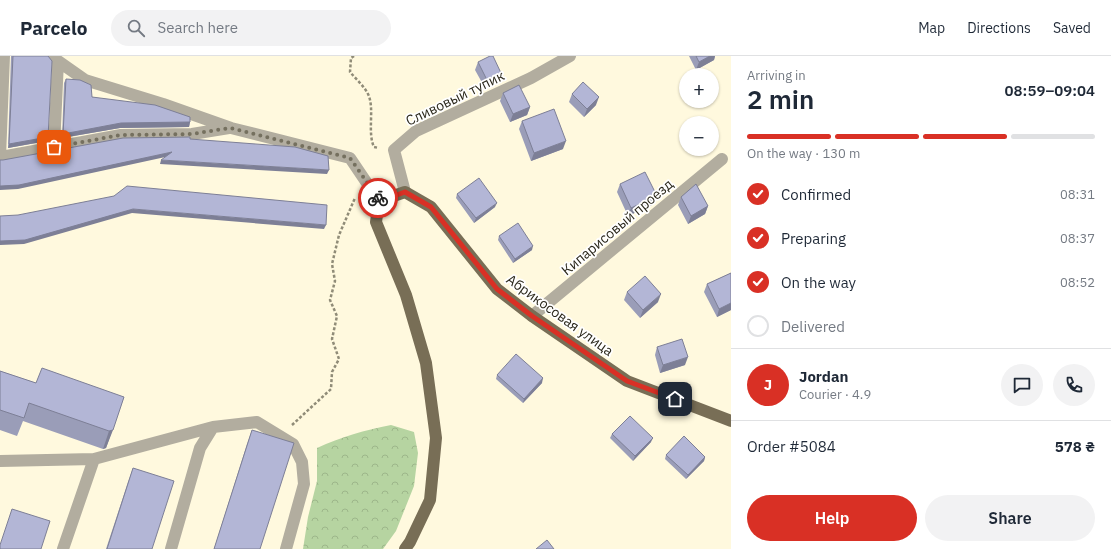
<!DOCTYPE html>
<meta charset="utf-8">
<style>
body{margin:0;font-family:"IBM Plex Sans",sans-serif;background:#f2f2f3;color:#1f2937;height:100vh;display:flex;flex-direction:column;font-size:15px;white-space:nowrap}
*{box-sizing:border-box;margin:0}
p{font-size:13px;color:#747a83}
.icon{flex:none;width:22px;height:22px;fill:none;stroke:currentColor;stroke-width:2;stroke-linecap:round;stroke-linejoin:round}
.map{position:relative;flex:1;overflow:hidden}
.panel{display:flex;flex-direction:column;background:#fff;width:380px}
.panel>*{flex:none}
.fabs{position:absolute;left:679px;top:12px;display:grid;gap:8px}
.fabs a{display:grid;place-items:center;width:40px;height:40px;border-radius:50%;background:#fff;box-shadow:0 1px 3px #0004;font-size:20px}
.pin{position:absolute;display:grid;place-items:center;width:34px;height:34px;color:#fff;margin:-17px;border-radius:8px;box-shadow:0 2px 6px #0006}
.courier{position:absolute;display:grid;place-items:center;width:40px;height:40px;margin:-20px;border:3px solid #d93025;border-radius:50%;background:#fff;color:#222;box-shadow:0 1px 5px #0007}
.headline em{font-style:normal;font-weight:600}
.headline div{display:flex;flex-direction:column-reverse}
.headline{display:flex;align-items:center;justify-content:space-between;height:68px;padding:0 16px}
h1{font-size:26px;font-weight:600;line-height:30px}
.bar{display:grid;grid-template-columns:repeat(4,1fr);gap:6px 4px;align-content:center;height:48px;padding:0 16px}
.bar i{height:5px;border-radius:3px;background:#e0e1e3}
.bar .current{background:#d93025}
.bar p{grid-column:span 4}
.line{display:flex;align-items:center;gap:10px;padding:0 16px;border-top:1px solid #e0e1e3}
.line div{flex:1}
.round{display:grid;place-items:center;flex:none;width:42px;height:42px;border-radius:21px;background:#f2f2f3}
ol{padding:0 16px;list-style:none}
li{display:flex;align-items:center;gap:12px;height:44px}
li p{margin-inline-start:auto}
li .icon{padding:4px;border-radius:50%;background:#d93025;color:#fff;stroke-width:4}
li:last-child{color:#747a83}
li i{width:22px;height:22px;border:2px solid #e0e1e3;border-radius:50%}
.primary-button{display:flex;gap:8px;margin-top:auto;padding:8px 16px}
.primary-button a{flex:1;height:46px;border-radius:24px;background:#d93025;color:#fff;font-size:16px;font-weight:600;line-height:46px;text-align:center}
.primary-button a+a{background:#f2f2f3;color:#1f2937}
header{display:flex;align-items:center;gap:24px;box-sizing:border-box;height:56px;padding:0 20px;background:#fff;border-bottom:1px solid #e0e1e3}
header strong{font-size:19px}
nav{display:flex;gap:22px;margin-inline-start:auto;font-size:14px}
.search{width:280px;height:36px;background:#f2f2f3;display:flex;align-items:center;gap:10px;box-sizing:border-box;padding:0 14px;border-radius:22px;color:#747a83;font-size:15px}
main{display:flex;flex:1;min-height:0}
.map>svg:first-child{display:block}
.forest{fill:url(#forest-crowns)}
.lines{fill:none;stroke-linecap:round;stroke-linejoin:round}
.path{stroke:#908c78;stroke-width:2.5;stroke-dasharray:3 2;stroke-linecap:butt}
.minor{stroke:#b2ad9f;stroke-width:12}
.major{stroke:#786e56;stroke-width:12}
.wall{fill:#9a9db8}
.shaded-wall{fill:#7d7f96}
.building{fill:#b3b6d6;stroke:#7d7f96}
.done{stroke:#75705f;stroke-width:4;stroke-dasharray:0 7.2}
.route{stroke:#d93025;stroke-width:5}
.labels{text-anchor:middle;stroke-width:3.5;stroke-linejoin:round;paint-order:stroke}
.street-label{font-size:14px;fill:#2a271a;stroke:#fff}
</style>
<header>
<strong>Parcelo</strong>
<div class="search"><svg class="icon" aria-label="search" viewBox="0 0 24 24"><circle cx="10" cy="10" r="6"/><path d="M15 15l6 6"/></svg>Search here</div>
<nav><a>Map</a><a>Directions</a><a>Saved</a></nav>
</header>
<main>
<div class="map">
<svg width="731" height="493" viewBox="0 0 731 493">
<defs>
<pattern id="forest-crowns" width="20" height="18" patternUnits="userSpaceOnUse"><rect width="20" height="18" fill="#b6d4a1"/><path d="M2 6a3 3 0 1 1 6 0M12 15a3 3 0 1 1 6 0" fill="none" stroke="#9db68a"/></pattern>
</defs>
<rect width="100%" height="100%" fill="#fff9de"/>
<path class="forest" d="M391 369 414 376 418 397 414 430 396 475 383 493H303L308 461 317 425V392C341 381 365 374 391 369Z"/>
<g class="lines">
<path class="path" d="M354 0 351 2 350 16C356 23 364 30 368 38 375 52 367 76 374 91L379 92
M292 369 331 333 332 316 339 303 332 283 337 260 330 244 335 225 332 208 339 179 355 142"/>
<path class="minor" d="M51 0 85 24 163 48 231 72 350 102 379 145
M54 91 58 5
M0 101 121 79 192 78 229 72
M0 101 4 0
M405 136 394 94 416 75 531 22 570 0
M532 260 722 103
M0 405 94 403 213 371 257 366 293 388 302 406 304 428 286 493
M63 493 94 403
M171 493 200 392 213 371"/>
<path class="major" d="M405 493 410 486 430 444 436 382 426 307 406 239 376 166 379 145 405 136 431 151 497 233 532 260 627 325 731 365"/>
</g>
<path class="wall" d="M11 0H48L47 85 8 92Z
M689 0H715L714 4 696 14Z
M478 6 501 17 499 25 485 32 475 14Z
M66 23 92 41 190 66 189 71 120 72 62 82 64 27Z
M503 37 530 51 527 59 510 66 500 45Z
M572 38 596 49 584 61 569 46Z
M522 65 563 93 531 105 519 73Z
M620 128 654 148 628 160 617 136Z
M457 138 495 151 474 167 456 142Z
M681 141 708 150 705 158 688 168 678 149Z
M499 180 532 194 513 207 498 184Z
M731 217V254L717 261 704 236 707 228Z
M627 236 658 246 640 262 624 244Z
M657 291 685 309 660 317 655 299Z
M0 315 36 327 124 341 106 392 103 393 23 365 17 380 0 374Z
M497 319 542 327 523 347 496 323Z
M252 374 260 493H214L247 388Z
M612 378 651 386 633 405 610 382Z
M666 399 705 401 704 405 686 423 665 403Z
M133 412 152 493H106L128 426Z"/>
<path class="shaded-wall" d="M710 0H715L714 4 696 14 699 6Z
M501 17 499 25 485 32 487 24Z
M599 41 596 49 584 61 587 53Z
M530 51 527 59 510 66 513 58Z
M190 66 189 71 120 72 62 82 63 78 121 67Z
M48 81 47 85 8 92 9 88Z
M566 85 563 93 531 105 534 97Z
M172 96 170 100 18 133 0 134V130Z
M161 104 329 114 327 118 160 108Z
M657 140 654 148 628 160 631 152Z
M497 147 495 151 474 167 476 162Z
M708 150 705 158 688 168 691 160Z
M133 153 326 169 324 173 132 157 24 188 0 189V185Z
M533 190 532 194 513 207 515 203Z
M661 238 658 246 640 262 643 254Z
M731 247V254L717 261 719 253Z
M688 301 685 309 660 317 663 309Z
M543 322 542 327 523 347 524 343Z
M113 374 106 392 103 393 109 375Z
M653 382 651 386 633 405 635 400Z
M705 401 704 405 686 423 688 419Z"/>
<path class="building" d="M13 0H48L52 5 48 81 9 88Z
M490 0H493L501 17 487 24 478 6Z
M696 0H710L699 6Z
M66 23 80 24 91 29 92 41 155 49 190 61V66L121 67 63 78Z
M583 26 599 41 587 53 572 38Z
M519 29 530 51 513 58 503 37Z
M554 53 566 85 534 97 522 65Z
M190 81V83L295 91 328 100 329 114 161 104 172 96 19 129 0 130V104H3L123 82Z
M645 116 657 140 631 152 620 128Z
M479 122 497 147 476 162 457 138Z
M696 128 708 150 691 160 681 141Z
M127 130 327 149 326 169 133 153 25 184 0 185V160L18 159 114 140Z
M518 167 533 190 515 203 499 180Z
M731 217V247L719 253 707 228Z
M645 220 661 238 643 254 627 236Z
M682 283 688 301 663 309 657 291Z
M516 298 543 322 524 343 497 319Z
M42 312 124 341 113 374 109 375 29 347 24 362 0 354V315L36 327Z
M630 360 653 382 635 400 612 378Z
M252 374 294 387 260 493H214Z
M684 380 705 401 688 419 666 399Z
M133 412 174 425 152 493H107Z
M12 453 50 465 41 493H0V489Z
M547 484 554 493H536Z"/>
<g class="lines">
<path class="done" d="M54 91 121 79 192 78 230 72 350 102 378 142"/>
<path class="route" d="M378 142 380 145 405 136 431 151 497 233 532 260 627 325 675 343"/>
</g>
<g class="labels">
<g class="street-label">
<text transform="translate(455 42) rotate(-26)" y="5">Сливовый тупик</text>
<text transform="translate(617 171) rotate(-40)" y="5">Кипарисовый проезд</text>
<text transform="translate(560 259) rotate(36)" y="5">Абрикосовая улица</text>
</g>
</g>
</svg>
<div class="fabs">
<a>+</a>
<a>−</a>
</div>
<div class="pin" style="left:54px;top:91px;background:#ea580c"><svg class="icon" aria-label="bag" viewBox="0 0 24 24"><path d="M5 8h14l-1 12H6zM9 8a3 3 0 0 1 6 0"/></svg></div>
<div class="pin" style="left:675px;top:343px;background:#1f2937"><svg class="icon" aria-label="home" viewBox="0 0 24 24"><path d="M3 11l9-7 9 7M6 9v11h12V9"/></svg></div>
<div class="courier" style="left:378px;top:142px"><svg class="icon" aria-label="bike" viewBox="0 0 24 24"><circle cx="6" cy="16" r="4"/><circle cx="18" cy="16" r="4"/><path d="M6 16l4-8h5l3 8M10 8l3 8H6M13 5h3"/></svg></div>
</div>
<section class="panel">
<div class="headline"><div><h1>2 min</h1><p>Arriving in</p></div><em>08:59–09:04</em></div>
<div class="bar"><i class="current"></i><i class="current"></i><i class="current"></i><i></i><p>On the way · 130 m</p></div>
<ol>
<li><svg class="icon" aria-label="check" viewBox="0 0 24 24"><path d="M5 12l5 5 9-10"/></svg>Confirmed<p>08:31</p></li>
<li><svg class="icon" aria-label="check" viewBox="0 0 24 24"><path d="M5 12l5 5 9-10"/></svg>Preparing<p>08:37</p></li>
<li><svg class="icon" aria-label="check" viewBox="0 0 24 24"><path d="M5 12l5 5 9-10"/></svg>On the way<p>08:52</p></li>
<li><i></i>Delivered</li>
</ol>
<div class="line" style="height:72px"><b class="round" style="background:#d93025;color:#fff">J</b><div><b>Jordan</b><p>Courier · 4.9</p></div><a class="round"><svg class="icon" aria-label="chat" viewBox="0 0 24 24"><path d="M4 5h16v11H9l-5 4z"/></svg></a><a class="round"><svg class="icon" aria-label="phone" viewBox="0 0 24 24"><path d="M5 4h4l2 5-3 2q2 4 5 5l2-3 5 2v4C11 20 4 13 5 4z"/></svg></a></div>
<div class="line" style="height:52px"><div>Order #5084</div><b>578 ₴</b></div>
<div class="primary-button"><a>Help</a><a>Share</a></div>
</section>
</main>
